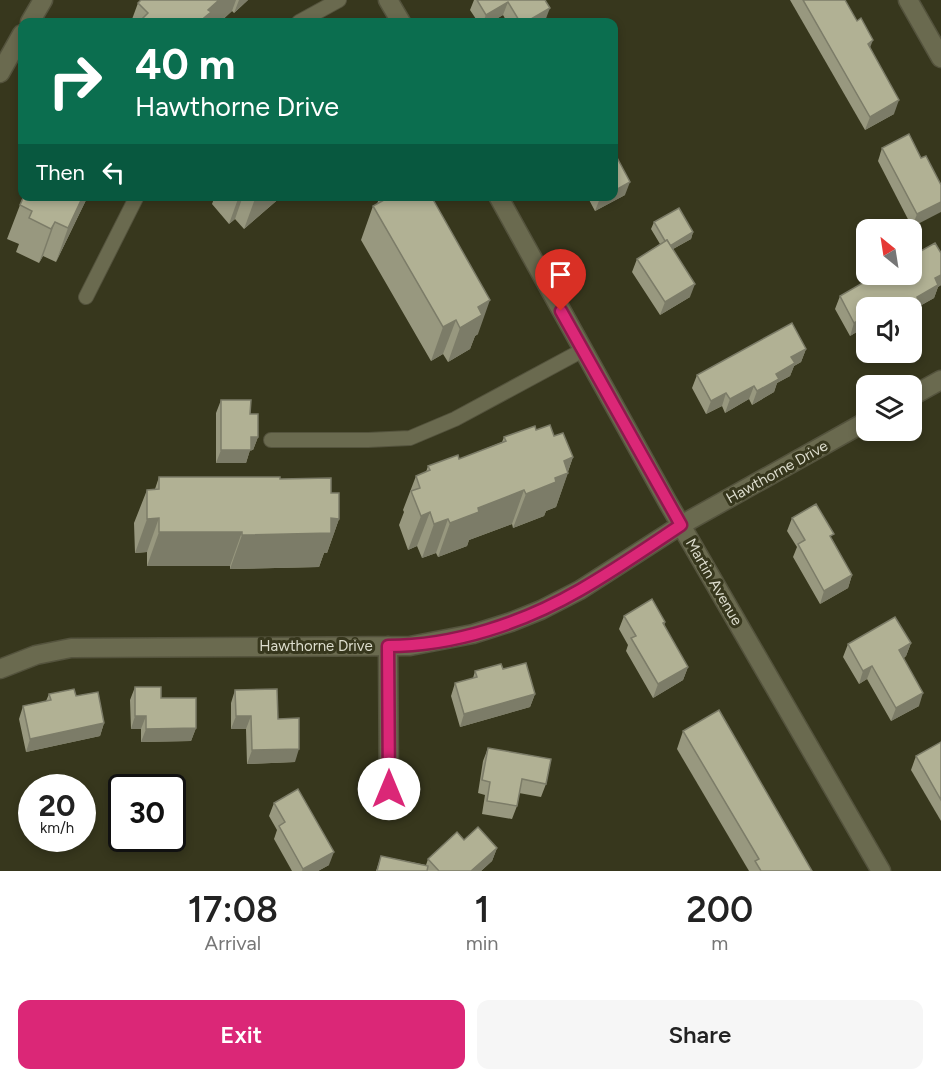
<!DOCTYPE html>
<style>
body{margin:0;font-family:Figtree,sans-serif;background:#f6f6f6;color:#222;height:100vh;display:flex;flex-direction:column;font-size:22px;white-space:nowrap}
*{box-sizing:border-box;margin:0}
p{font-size:20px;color:#767676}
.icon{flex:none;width:33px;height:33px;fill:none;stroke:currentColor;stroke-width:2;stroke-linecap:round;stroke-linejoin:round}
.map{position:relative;height:871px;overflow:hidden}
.details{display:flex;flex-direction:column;background:#fff;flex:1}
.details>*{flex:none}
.banner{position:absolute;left:18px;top:18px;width:600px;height:183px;border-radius:12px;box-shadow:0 3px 9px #0003;background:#0b6e4f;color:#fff;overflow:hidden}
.needle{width:39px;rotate:330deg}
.controls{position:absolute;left:856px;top:219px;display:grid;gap:12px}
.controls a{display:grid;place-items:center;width:66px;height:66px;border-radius:12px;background:#fff;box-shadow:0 3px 9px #0003;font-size:30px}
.speed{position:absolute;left:18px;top:774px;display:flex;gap:12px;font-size:30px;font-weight:700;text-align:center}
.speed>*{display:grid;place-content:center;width:78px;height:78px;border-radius:50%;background:#fff;box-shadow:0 3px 9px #0003;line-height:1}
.speed small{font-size:15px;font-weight:400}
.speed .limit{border:3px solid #111;border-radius:9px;background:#fff;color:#111}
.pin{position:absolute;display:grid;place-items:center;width:51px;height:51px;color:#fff;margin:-62px -26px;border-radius:50% 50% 50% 0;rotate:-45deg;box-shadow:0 0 6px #0007}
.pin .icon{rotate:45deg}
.me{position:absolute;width:66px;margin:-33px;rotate:0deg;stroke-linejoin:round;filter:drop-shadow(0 0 4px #0008)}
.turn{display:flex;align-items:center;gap:21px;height:126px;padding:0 18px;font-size:27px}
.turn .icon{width:78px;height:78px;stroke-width:2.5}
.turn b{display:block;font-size:42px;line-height:51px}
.then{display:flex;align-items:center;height:57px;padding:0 18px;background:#0003;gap:12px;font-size:22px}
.eta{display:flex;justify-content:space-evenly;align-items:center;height:102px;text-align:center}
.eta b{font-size:36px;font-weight:600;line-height:42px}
.action{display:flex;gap:12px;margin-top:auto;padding:12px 18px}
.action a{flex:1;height:69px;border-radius:12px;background:#db2777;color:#fff;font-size:24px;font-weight:600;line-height:69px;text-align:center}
.action a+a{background:#f6f6f6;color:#222}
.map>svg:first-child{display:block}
</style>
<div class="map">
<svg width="941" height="871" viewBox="0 0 941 871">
<rect width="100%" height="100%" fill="#37371d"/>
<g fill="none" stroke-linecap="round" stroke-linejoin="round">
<defs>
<g id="service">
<polyline points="299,22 339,0"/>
<polyline points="86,297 137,196"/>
<polyline points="271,440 368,440 410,438 455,419 583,350"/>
</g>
<g id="minor">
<polyline points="388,0 401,22"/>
<polyline points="908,0 941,58"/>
<polyline points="498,196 667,501 881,871"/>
<polyline points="912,396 941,380"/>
<polyline points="388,646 389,789"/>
<polyline points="0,669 36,655 71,648 410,646 473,634 511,622 541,610 580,590 681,525 867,421"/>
</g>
<g id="secondary">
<polyline points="30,22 43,0"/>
<polyline points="0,73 22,34"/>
</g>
</defs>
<!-- service casing -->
<use href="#service" stroke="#54533d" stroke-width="16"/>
<!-- minor casing -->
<use href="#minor" stroke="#54533d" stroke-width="21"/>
<!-- secondary casing -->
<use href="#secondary" stroke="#54533d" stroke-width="21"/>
<!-- service -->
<use href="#service" stroke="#6a6a4f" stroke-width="14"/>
<!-- minor -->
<use href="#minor" stroke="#6a6a4f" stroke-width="18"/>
<!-- secondary -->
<use href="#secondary" stroke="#6a6a4f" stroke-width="18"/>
</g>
<!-- wall -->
<g fill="#98987f">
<polygon points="141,0 248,0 234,13 232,11 220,22 131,22 138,3"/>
<polygon points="474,0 545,0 545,21 544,22 507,22 503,15 491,22 478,22 470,10"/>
<polygon points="790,0 845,0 870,48 894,114 865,130"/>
<polygon points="882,148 921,158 941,185 912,227 878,161"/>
<polygon points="625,195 595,211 587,196 614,196"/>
<polygon points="24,196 88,196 56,262 43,256 39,263 16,252 19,244 7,239 20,205"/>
<polygon points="215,196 282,196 244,229 235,219 229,224 212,204"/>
<polygon points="380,196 431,196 478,334 475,336 470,349 448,362 443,354 431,361 361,240 373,206 377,204"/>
<polygon points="654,222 693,232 691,239 673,249 690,297 660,315 632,272 637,259 660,244 651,229"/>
<polygon points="941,253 941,285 938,287 934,298 918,307 915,315 912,317 912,308 867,308 867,331 865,327 850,336 835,309 840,296"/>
<polygon points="806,349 801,362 794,366 790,376 777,383 774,392 752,405 749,399 725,413 722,406 706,414 692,388 697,375"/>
<polygon points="221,400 250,414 258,437 253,450 250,450 246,463 216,463 216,413"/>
<polygon points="554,436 573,457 556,507 546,511 544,516 513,528 512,524 469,540 467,546 438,557 436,553 422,558 417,546 408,550 399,525 404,512 403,510 416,476 426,472 428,466 459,459 502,442 504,437"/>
<polygon points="159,477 280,479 331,493 339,519 327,553 324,553 319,567 230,569 230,566 147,566 147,552 135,553 134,523 147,490 155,489"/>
<polygon points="792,518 832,539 852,575 848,588 820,604 793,557 797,547 787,531"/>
<polygon points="624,616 665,622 664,626 688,667 683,680 653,698 626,651 628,645 619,629"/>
<polygon points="911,643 906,656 904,658 919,706 891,721 867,679 859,684 843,657 848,644"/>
<polygon points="503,669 535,694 530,707 460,727 451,696 455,683 473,678 475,671"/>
<polygon points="135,687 161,698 196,728 191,741 141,742 141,729 131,729 130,700"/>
<polygon points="235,690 278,719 295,762 247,764 246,729 231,729 231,703"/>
<polygon points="49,694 76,696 104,723 100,736 26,752 19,719 23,706 46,701"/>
<polygon points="683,731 812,871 749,871 677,749"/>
<polygon points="941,742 941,821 911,770 916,756"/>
<polygon points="488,748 546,784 541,797 519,793 517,806 512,819 482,814 485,795 478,793 483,761"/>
<polygon points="274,803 329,865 318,871 292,871 274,839 277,830 269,816"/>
<polygon points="464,840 497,848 492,861 481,871 376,871 381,856 426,865 428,859"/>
</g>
<!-- shaded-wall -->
<g fill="#7c7c68">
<polygon points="219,0 236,0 232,11 220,22 199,22 208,10"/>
<polygon points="239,0 248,0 234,13"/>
<polygon points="508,2 503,15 491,22 483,22 486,15"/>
<polygon points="550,8 545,21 544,22 526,22"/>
<polygon points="873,40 868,53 868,44"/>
<polygon points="899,100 894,114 865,130 870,117"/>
<polygon points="630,182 625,195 595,211 600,198 603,196 614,196 614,191"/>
<polygon points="83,196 88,196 56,262 68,228"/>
<polygon points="239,196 243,196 235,219 229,224"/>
<polygon points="256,196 282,196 244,229"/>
<polygon points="941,202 941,212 912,227 917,214"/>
<polygon points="55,222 43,256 39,263 51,229"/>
<polygon points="693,232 691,239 666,253 668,247"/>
<polygon points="941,275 941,285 938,287 934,298 918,307 915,315 912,317 912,308 909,308 917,297 935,278"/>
<polygon points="695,284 690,297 660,315 665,302"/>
<polygon points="490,300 478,334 475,336 470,349 448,362 460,328 478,307"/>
<polygon points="867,316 867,322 865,327 850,336 854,323"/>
<polygon points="456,320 443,354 431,361 443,327"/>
<polygon points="806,349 801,362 794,366 790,376 777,383 774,392 752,405 757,391 776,374 791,357"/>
<polygon points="754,386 749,399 725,413 730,399"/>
<polygon points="726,393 722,406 706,414 711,401"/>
<polygon points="251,437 258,437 253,450 250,450 246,463 216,463 221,450"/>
<polygon points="573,457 567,474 568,473 556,507 546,511 544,516 513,528 526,494 564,461"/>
<polygon points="524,490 512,524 469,540 467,546 438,557 450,523 478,508"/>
<polygon points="430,512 417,546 408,550 421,516"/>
<polygon points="159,518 147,552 135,553 147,519"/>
<polygon points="331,518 339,519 327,553 324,553 319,567 230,569 242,535"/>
<polygon points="448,519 436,553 422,558 434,524"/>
<polygon points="159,532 242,532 230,566 147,566"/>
<polygon points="852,575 848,588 820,604 824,591"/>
<polygon points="911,643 906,656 894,663 899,650"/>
<polygon points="872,666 867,679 859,684 863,671"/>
<polygon points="688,667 683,680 653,698 658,684"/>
<polygon points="923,693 919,706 891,721 896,708"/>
<polygon points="535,694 530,707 460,727 464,714"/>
<polygon points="135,716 146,716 141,729 131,729"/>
<polygon points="236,716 251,716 246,729 231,729"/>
<polygon points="104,723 100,736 26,752 30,739"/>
<polygon points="196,728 191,741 141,742 146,729"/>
<polygon points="299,749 295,762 247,764 252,750"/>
<polygon points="497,848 492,861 481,871 471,871"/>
<polygon points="334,852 329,865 318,871 302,871 303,869"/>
</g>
<!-- building -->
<g fill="#b1b194" stroke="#7c7c68" stroke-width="1.5">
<polygon points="141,0 219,0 208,10 211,12 199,22 143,22 141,20 148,13 138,3"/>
<polygon points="477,0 545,0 550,8 526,22 520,22 508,2 486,15"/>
<polygon points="803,0 845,0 857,21 861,18 873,40 868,44 899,100 870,117"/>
<polygon points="909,134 921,158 926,156 941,185 941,202 917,214 882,148"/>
<polygon points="614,152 630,182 614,191"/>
<polygon points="24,196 83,196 68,228 55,222 51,229 29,218 32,211 20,205"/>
<polygon points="384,196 431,196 490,300 478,307 482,315 460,328 456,320 443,327 373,206 386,199"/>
<polygon points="679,208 693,232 670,246 667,240 665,241 654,222"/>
<polygon points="667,240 695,284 665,302 637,259"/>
<polygon points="935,243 941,253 941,275 935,278 938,285 917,297 919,302 909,308 867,308 867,316 854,323 840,296 878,274 912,274 912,256"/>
<polygon points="792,323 806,349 791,357 795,363 776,374 779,379 757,391 754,386 730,399 726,393 711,401 697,375"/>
<polygon points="221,400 251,400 250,414 258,414 258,437 251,437 251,450 221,450"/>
<polygon points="550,425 554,436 563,433 573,457 564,461 568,473 555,478 556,482 526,494 524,490 478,508 479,512 450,523 448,519 434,524 430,512 421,516 411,491 420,488 416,476 430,470 428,466 458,455 459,459 506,441 504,437 535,426 536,430"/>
<polygon points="159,477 280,477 280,479 331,478 331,493 339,493 339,519 331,518 331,533 242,535 242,532 159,532 159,518 147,519 147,490 159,489"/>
<polygon points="816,504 834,534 830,536 852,575 824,591 798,544 805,540 792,518"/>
<polygon points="652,599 665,622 663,623 688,667 658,684 631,638 636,636 624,616"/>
<polygon points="895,617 911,643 899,650 923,693 896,708 872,666 863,671 848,644"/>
<polygon points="526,663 535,694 464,714 455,683 477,677 475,671 501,664 503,669"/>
<polygon points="135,687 161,687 161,698 196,698 196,728 146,729 146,716 135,716"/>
<polygon points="74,689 76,696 98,692 104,723 30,739 23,706 51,700 49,694"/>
<polygon points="277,689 278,719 299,718 299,749 252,750 251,716 236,716 235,690"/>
<polygon points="719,710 812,871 761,871 755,861 759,859 683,731"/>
<polygon points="941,742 941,800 916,756"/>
<polygon points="488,748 551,759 546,784 522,779 517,806 487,801 490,782 482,780"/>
<polygon points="298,789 334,852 303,869 279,826 285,822 274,803"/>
<polygon points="478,827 497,848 471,871 439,871 428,859 457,832 464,840"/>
<polygon points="381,856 428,866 427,871 377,871"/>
</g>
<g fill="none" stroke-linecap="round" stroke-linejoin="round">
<defs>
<path id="route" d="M389,789L388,646C454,646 523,623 580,590C615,570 648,547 681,525L561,311"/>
</defs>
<!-- route casing -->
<use href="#route" stroke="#8e194d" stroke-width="15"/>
<!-- route -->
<use href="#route" stroke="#db2777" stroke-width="10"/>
</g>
<g text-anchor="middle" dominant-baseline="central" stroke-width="6" stroke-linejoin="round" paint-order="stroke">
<!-- street labels -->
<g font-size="15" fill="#ddddce" stroke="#37371d">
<text transform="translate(777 472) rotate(-29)">Hawthorne Drive</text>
<text transform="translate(714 582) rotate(60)">Martin Avenue</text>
<text x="316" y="646">Hawthorne Drive</text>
</g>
</g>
</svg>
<div class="controls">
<a><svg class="needle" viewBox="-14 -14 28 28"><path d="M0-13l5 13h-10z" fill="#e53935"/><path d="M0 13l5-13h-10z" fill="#767676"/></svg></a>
<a><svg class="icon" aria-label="sound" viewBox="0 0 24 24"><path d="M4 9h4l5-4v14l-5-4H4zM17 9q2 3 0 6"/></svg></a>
<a><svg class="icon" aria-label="layers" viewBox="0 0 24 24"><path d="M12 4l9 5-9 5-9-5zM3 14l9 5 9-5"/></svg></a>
</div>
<div class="speed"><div>20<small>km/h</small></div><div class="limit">30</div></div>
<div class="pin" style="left:561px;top:311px;background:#d93025"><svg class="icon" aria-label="arrive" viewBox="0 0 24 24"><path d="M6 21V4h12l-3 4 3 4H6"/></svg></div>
<svg class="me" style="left:389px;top:789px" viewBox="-20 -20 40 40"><circle r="19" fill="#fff"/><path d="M0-13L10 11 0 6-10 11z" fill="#db2777"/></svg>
<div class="banner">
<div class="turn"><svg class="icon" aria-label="right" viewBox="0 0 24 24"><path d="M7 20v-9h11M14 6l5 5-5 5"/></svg><div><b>40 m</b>Hawthorne Drive</div></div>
<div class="then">Then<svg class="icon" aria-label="left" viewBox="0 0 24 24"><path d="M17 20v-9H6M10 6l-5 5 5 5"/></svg></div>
</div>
</div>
<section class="details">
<div class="eta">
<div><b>17:08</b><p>Arrival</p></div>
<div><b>1</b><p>min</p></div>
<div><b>200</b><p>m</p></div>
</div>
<div class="action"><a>Exit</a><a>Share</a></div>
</section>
